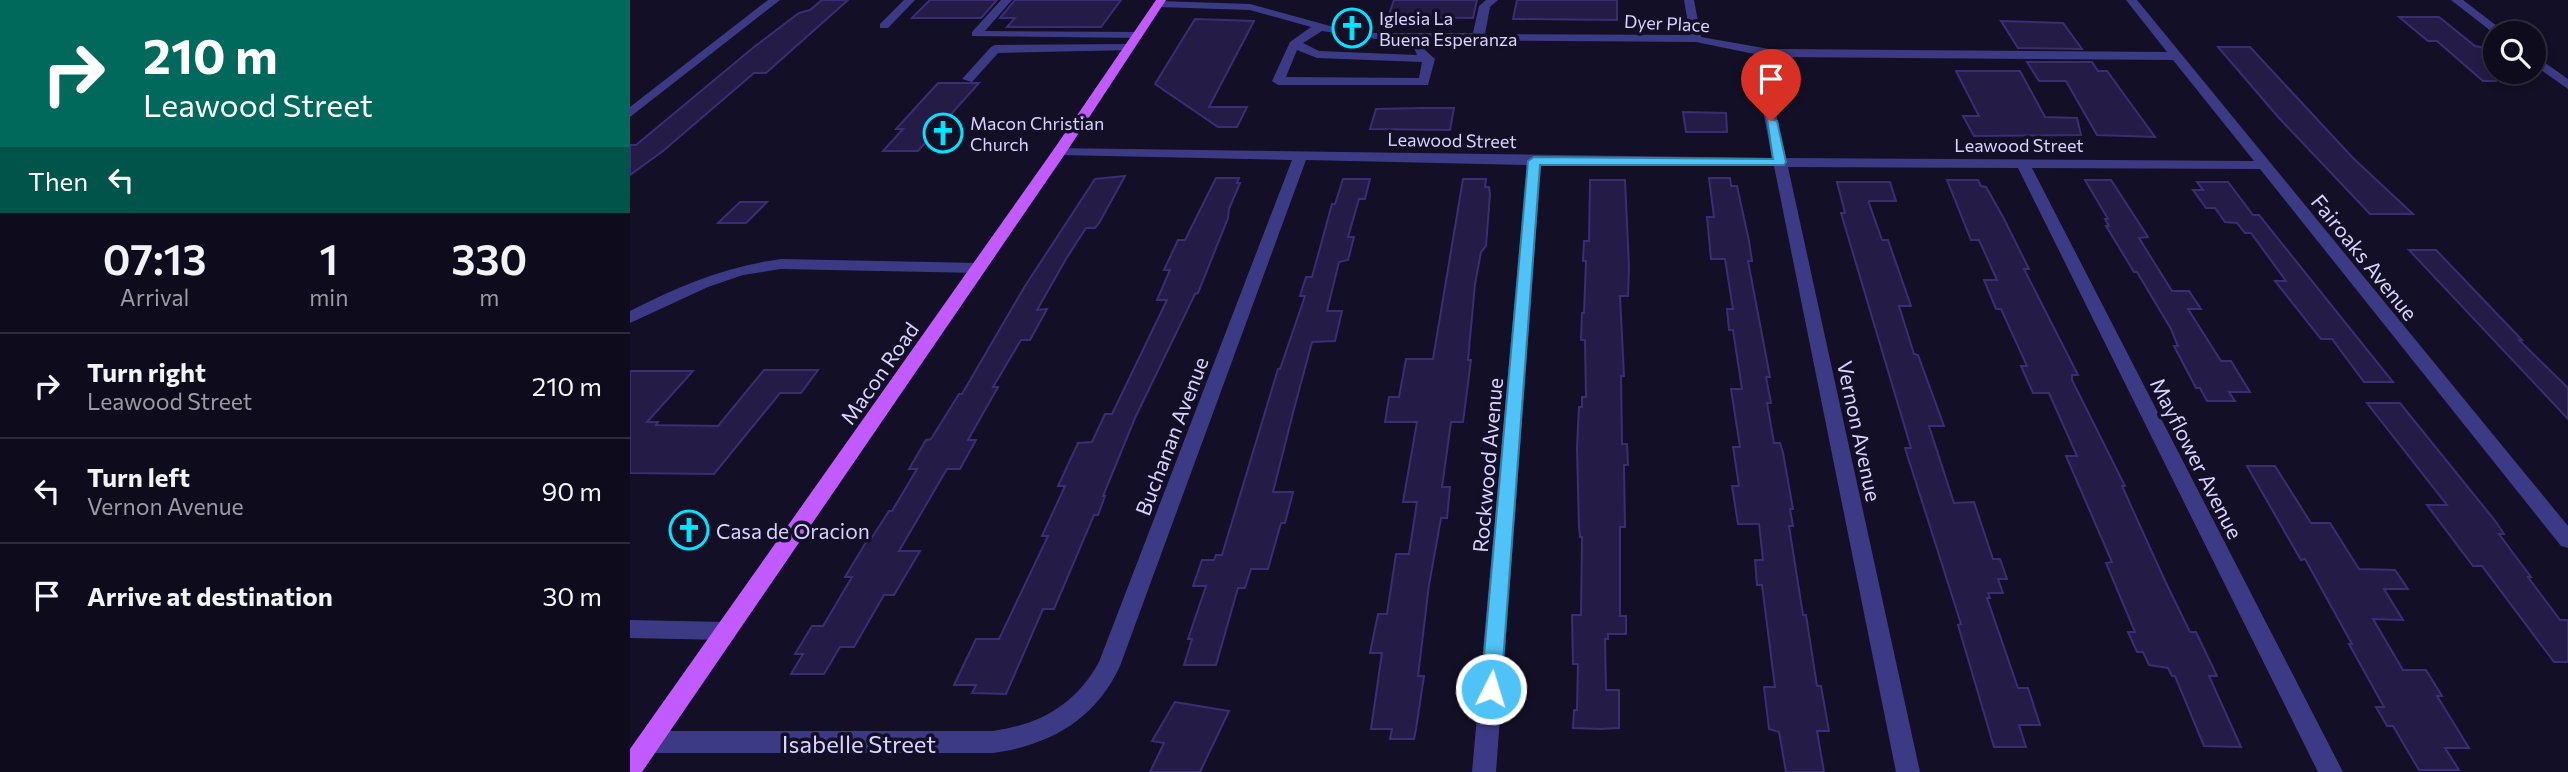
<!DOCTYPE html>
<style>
body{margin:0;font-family:Commissioner,sans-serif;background:#171425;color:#f1f3f6;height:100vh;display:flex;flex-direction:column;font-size:26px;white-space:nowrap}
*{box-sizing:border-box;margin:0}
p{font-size:23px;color:#9b9ba3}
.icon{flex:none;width:38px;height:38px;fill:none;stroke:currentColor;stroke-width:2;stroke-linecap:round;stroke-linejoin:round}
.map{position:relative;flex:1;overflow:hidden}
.panel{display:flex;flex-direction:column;background:#0e0b1c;width:630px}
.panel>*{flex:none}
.hud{background:#00695c;color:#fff;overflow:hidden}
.buttons{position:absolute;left:1853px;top:21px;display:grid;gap:14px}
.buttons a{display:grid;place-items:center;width:63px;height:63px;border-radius:50%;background:#0e0b1c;box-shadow:0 4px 10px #0003,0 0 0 2px #2e2b3b;font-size:35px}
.pin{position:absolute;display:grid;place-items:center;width:60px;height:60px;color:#fff;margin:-72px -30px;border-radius:50% 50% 50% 0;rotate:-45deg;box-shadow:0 0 7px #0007}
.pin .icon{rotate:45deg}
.me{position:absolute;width:77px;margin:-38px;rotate:5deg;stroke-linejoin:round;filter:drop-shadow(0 0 5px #0008)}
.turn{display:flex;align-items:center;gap:24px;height:147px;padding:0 28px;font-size:32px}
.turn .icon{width:91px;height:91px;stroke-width:2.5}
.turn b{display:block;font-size:49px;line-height:60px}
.then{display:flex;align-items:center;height:66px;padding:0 28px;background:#0003;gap:14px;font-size:26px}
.eta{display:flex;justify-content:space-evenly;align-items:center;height:119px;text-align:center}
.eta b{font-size:42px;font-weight:600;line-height:49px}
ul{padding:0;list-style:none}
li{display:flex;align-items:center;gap:21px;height:105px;padding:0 28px;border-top:2px solid #2e2b3b}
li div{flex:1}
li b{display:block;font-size:26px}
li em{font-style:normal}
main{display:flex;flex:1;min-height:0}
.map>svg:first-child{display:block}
</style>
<main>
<section class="panel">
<div class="hud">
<div class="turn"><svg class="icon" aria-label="right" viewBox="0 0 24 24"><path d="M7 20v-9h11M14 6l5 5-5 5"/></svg><div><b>210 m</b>Leawood Street</div></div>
<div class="then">Then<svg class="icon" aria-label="left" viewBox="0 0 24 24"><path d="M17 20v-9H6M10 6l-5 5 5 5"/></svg></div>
</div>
<div class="eta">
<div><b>07:13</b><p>Arrival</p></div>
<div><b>1</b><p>min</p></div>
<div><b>330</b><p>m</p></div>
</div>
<ul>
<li><svg class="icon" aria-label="right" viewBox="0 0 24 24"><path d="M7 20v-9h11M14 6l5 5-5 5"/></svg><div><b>Turn right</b><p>Leawood Street</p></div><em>210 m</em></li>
<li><svg class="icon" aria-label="left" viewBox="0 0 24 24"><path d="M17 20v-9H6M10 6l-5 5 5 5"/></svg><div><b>Turn left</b><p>Vernon Avenue</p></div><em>90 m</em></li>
<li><svg class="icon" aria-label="arrive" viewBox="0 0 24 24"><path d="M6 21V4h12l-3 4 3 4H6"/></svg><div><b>Arrive at destination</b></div><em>30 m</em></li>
</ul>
</section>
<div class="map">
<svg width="1938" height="772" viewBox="0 0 1938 772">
<rect width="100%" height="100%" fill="#130f26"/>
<!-- building -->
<g fill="#241b47" stroke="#3b2d73" stroke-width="2">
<polygon points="192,0 218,0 136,73 124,73 33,151 0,175 0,145 6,145 124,47 169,13 180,10"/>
<polygon points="300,0 367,0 351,18 282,18"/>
<polygon points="385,0 491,0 471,27 377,27 385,18 370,18"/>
<polygon points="764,0 847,0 843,18 758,17"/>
<polygon points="887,0 987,0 987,20 883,19"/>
<polygon points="1769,17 1809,17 1845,46 1866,50 1866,81 1853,81 1807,41 1798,41"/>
<polygon points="565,19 624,21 579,107 617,107 607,127 588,127 525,84"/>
<polygon points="1371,21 1433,23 1452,49 1388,48"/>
<polygon points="1588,47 1620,47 1723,158 1783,214 1740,214 1649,118"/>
<polygon points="1397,62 1462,62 1468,71 1477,71 1525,137 1467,135 1436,81 1409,81"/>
<polygon points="1326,71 1390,71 1415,117 1447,118 1451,135 1344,136 1333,116 1349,116"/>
<polygon points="308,83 349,83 288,151 253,151 273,129 266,129"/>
<polygon points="792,108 824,108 820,130 740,129 746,109"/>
<polygon points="1053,112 1096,113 1097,132 1056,132"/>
<polygon points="495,176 469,223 465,228 456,228 436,259 407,310 417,309 400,340 391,340 363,387 368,387 338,440 346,440 330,469 317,469 269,551 290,551 264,595 254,595 224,647 210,647 194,674 161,674 173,654 165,654 182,626 193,626 222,577 215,577 238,539 241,539 259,511 262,511 287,469 279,469 296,440 301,439 329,394 332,394 395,286 465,179"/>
<polygon points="586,178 609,178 607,183 610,183 599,209 598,218 568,293 565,294 505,418 473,496 475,496 468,515 464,515 424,609 413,609 376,694 342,693 346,685 324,685 346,639 369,639 418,536 412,536 435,486 428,486 448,443 462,442 475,414 482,414 537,300 527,300 540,270 534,270 548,240 555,240"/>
<polygon points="1079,178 1100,178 1101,186 1107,186 1119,241 1122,261 1118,261 1140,377 1136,377 1141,403 1137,403 1144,443 1150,443 1153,453 1163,509 1160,509 1163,526 1159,526 1173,615 1176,615 1187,686 1191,686 1199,731 1187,731 1194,772 1156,772 1149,732 1139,729 1134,687 1145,687 1132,585 1127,585 1125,560 1133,560 1129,524 1108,524 1102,486 1109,486 1103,447 1110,447 1101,389 1112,389 1103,330 1099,330 1097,309 1103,309 1095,259 1081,259 1077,217 1084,217"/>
<polygon points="713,179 740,179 735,199 729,199 718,237 724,237 718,260 709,262 697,311 712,311 705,341 682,342 664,409 643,492 663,492 655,523 651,523 638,569 621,569 615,588 608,588 586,665 554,665 562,639 558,639 576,586 563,586 572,560 584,560 586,555 592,555 648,369 650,369 675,296 670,296 676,277 682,277 702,204 705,204"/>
<polygon points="833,179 856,179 855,187 859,187 860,194 856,246 851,252 845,284 838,360 841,360 833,422 821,422 812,487 820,487 817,518 811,518 799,585 788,676 794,676 786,729 784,739 760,739 762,729 741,729 752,653 740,653 748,614 757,614 766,554 779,554 787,502 773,502 787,422 755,422 759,397 769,397 776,359 803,359"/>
<polygon points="960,180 995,180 999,267 998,296 990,296 994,376 991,376 992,444 997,444 998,465 994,465 995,527 990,527 990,616 996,616 996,634 978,634 978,639 975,639 976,690 989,690 989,728 971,729 943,728 944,710 947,710 948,664 943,664 942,615 951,615 952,537 950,537 949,528 947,448 949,407 952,407 952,397 956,397 955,340 951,340 952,313 954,313 956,261 953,261 954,241 959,241"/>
<polygon points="1317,180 1348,180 1351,186 1356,187 1373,217 1399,269 1394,269 1448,375 1442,375 1442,380 1495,486 1492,486 1536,583 1560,632 1566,632 1587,676 1579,676 1611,747 1574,746 1545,676 1542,676 1538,668 1519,665 1513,652 1507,652 1498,632 1505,632 1476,563 1482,562 1436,456 1447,456 1419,393 1403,393 1391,366 1397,366 1371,309 1366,309 1354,280 1367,280 1349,240 1341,240"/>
<polygon points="1455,180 1481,180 1518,237 1509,238 1542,291 1559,291 1571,309 1558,309 1591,361 1601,361 1620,392 1599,392 1605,401 1577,401 1570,388 1566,388 1544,346 1548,346 1541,329 1507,272 1504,272 1476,226 1479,226 1475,219 1478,219"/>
<polygon points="1207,182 1260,182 1266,201 1239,201 1239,203 1252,240 1258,240 1281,306 1269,306 1284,354 1288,355 1314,426 1299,426 1324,503 1344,502 1363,559 1370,559 1377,579 1368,579 1373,593 1358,593 1360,598 1357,598 1388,688 1398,688 1410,725 1389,725 1396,747 1364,747 1328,625 1331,624 1275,448 1281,448 1211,213 1215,213"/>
<polygon points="1567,182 1598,182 1623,215 1629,215 1763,382 1734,382 1702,339 1691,339 1645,281 1656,281 1621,233 1615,233 1607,223 1595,222 1585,208 1576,208 1563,190 1573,190"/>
<polygon points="110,202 137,202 116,223 88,223"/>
<polygon points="1779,250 1806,250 1892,340 1889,340 1938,388 1938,419"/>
<polygon points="134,370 188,370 171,393 150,393 84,474 0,473 0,371 63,371 17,422 28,422 26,425 88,426"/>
<polygon points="1737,403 1770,403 1866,522 1874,534 1869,534 1901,577 1898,577 1930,620 1938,620 1938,662 1924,662 1852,566 1843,566 1797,505 1817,505"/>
<polygon points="1617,466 1645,466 1681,523 1700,523 1729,569 1765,570 1778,589 1754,589 1773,620 1743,619 1773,670 1796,670 1812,696 1807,696 1839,748 1815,748 1829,770 1789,770 1763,726 1757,726 1746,707 1754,707 1719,644 1722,644 1675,559 1671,560"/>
<polygon points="545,702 599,711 570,772 520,772 534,743 522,741"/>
</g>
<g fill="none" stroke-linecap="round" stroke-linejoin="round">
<!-- minor -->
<g fill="#3d3a85" fill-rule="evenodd">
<polygon points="138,0 150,0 0,117 0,107"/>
<polygon points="274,0 285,0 258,28 250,28 250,24"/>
<polygon points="371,0 382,0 355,31 508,32 514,35 508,38 342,36 342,32"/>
<path d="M856,0H868L860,7L855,34L1060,35L1054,0H1064L1071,37L1139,49L1537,52L1496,0H1507L1938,526V548L1931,546L1630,169L1402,168L1713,772H1688L1388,168L1158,167L1290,772H1266L1144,166L911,165L866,772H842L897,165L676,160L490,666C465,720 420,745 363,753H19L11,750L7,742L11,734L19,731H363C411,724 445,705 469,662L662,160L430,155L423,151L425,148L1142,158L1131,100L1137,96L1143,100L1156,158L1624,161L1543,60L1139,57L1066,42L793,40L795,50L805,59L798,85H648L642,81L660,42L681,27L620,10L528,7L522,4L528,1L620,4L711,29L746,33H843L849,6ZM692,31L746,39L781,40L787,55L689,51L673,43ZM667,50L687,58L792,62L789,78L656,77Z"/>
<polygon points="1821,0 1833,0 1876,33 1866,35"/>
<polygon points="499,44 505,48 503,50 368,53 342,82 332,79 361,47 365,45"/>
<polygon points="1904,55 1938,79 1938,89 1904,65"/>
<path d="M151,259L349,263L357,268L349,273L151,269L113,275L78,287L0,323V311C48,286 97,266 151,259Z"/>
<polygon points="0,620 96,622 104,624 107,631 104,638 96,640 0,638"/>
</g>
<!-- major -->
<polygon fill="#c25bff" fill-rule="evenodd" points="526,0 536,0 437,151 12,772 0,772 0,749 424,149"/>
</g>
<!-- route -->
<polygon fill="#4fc3f7" stroke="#337fa1" stroke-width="2" points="1137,118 1147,121 1156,162 1154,165 910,165 871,689 868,695 861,698 854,695 851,689 898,161 904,157 1143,159"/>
<!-- icons -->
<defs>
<symbol id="church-ring" viewBox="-11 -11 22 22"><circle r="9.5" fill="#130f26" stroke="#00e5ff" stroke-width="1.5"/><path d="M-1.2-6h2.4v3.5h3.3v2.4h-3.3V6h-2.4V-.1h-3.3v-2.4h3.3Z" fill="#00e5ff"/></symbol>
</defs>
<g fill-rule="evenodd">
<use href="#church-ring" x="700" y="6" width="44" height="44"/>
<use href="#church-ring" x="291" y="111" width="44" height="44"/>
<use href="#church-ring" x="37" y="508" width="44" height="44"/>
</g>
<g text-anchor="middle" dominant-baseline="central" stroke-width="7" stroke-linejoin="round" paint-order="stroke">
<!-- far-poi labels -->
<g font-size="18" fill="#d9d4ff" stroke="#130f26" text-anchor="start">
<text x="749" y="18">Iglesia La<tspan x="749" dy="21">Buena Esperanza</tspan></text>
<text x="340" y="123">Macon Christian<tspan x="340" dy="21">Church</tspan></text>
</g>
<!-- far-street labels -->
<g font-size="18" fill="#d9d4ff" stroke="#130f26">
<text transform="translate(1037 23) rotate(3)">Dyer Place</text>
<text transform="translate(822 140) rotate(1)">Leawood Street</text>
<text x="1389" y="145">Leawood Street</text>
</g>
<!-- street labels -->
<g font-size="21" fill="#d9d4ff" stroke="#130f26">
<text transform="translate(1735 257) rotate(51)">Fairoaks Avenue</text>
<text transform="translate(249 373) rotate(-55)">Macon Road</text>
<text transform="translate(1230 431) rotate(78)">Vernon Avenue</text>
<text transform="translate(541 436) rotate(-69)">Buchanan Avenue</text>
<text transform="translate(1567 458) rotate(63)">Mayflower Avenue</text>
<text transform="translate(857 465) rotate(-85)">Rockwood Avenue</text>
</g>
<!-- poi labels -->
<g font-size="21" fill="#d9d4ff" stroke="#130f26" text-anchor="start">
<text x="86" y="530">Casa de Oracion</text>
</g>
<!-- near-street labels -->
<g font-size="24" fill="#d9d4ff" stroke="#130f26">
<text x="229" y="743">Isabelle Street</text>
</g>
</g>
</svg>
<div class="buttons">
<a><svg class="icon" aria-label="search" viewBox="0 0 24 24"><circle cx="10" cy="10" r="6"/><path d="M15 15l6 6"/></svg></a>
</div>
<div class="pin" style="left:1141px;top:121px;background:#d93025"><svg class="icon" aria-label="arrive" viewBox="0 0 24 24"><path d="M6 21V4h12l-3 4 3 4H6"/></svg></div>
<svg class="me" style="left:861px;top:689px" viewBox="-20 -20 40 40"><circle r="17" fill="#4fc3f7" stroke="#fff" stroke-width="3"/><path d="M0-11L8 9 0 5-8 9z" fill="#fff"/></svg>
</div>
</main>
